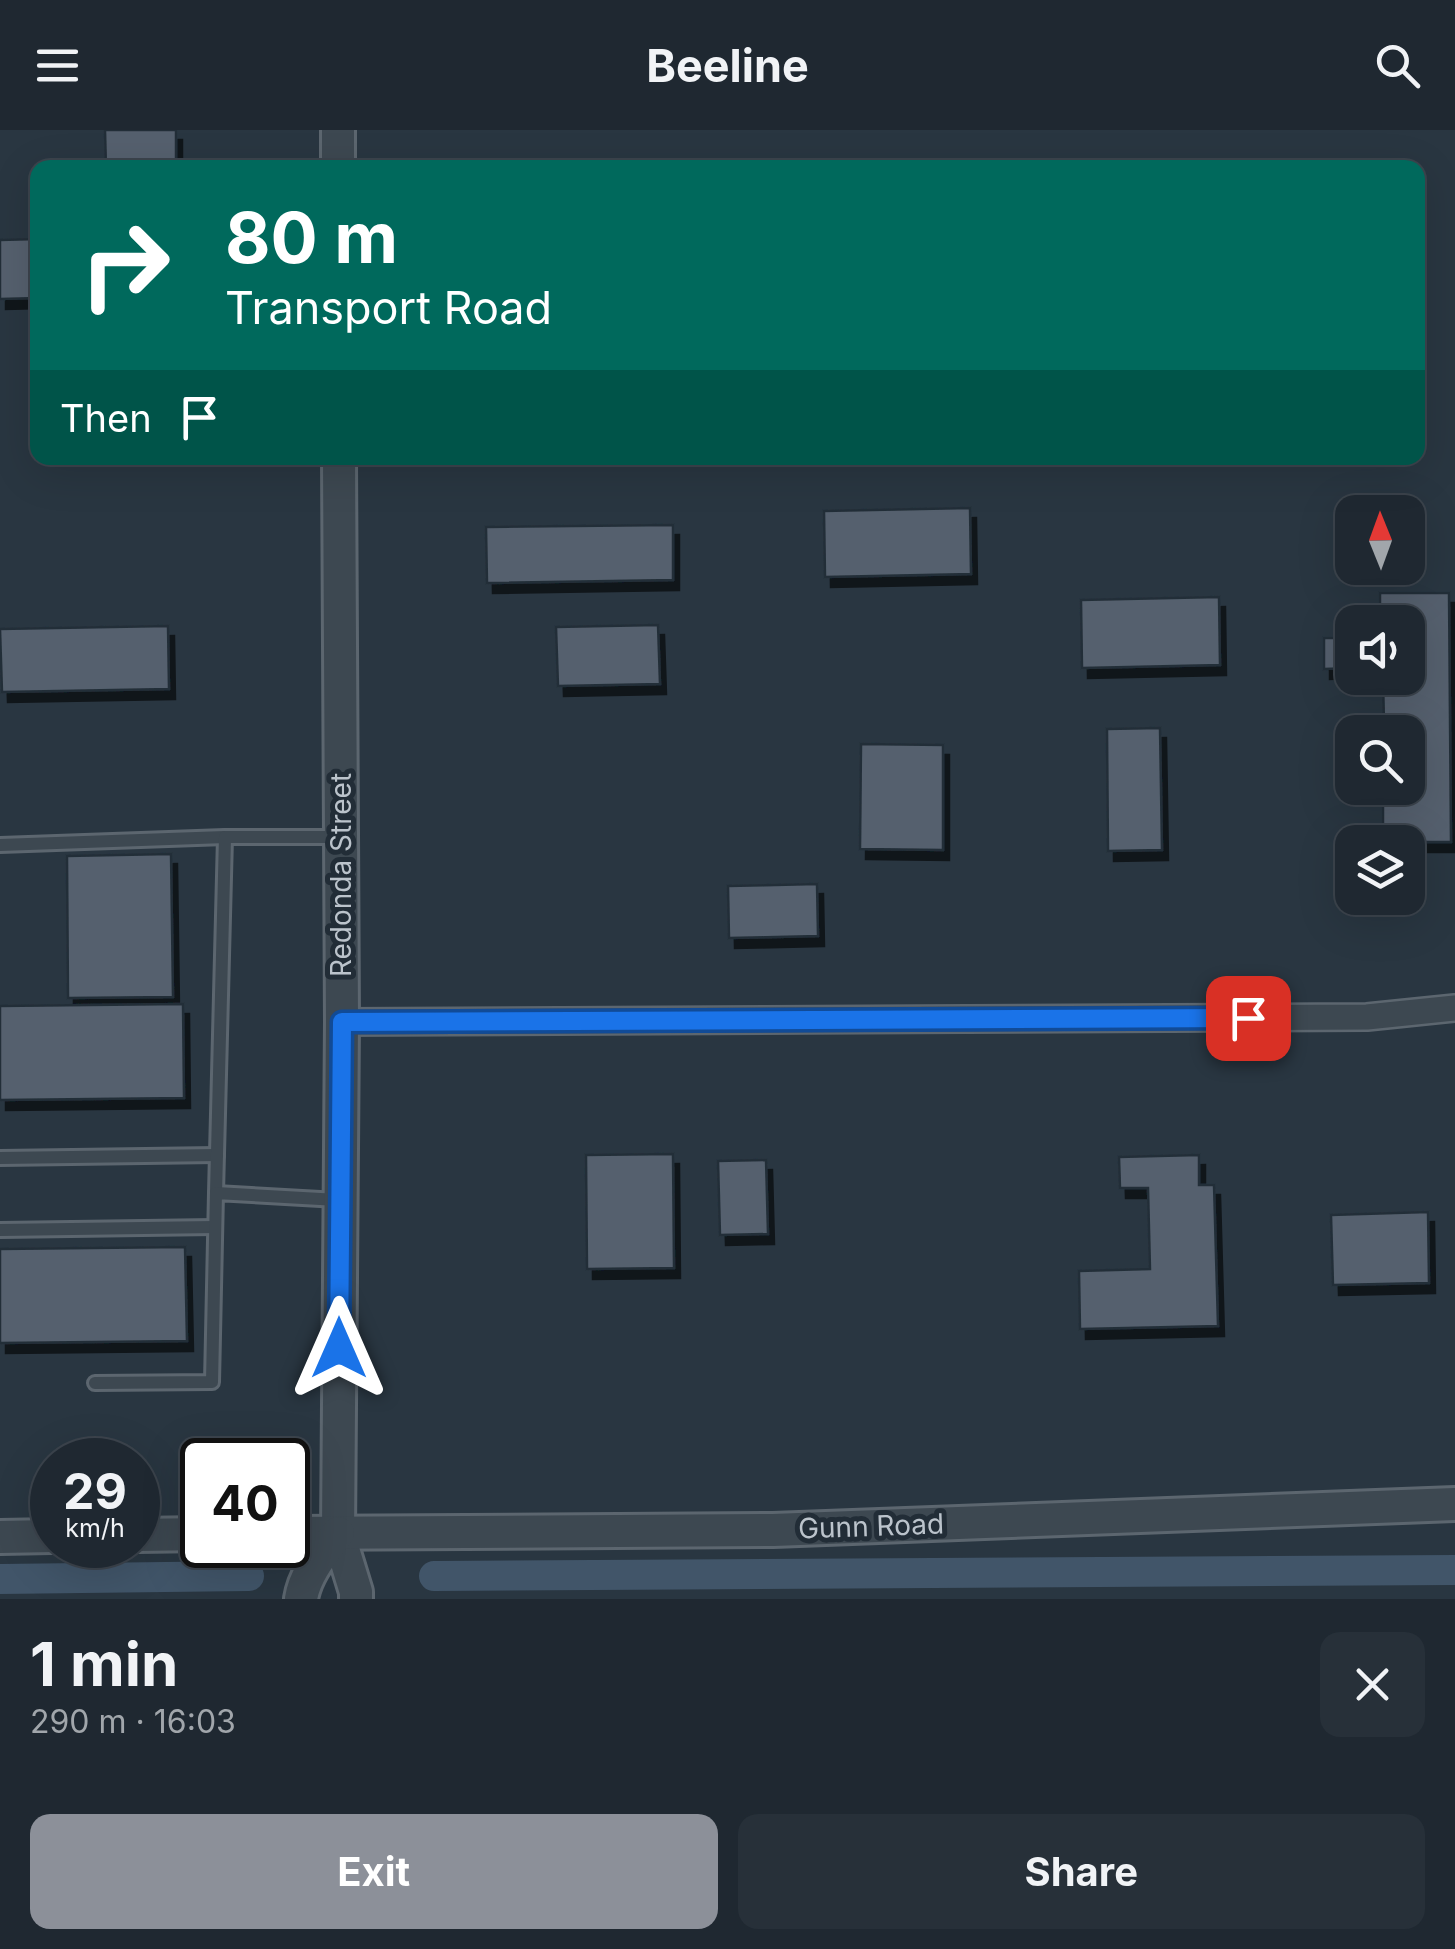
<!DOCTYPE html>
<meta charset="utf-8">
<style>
body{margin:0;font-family:Inter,sans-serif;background:#273039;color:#f1f3f6;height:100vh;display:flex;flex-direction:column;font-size:38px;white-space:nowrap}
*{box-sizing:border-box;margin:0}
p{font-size:32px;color:#a1a6ab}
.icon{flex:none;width:55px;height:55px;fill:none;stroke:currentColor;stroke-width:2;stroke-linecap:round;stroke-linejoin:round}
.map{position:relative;height:1469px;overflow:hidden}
.side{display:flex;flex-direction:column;background:#1f2831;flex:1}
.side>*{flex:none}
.guide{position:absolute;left:30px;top:30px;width:1395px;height:305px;border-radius:20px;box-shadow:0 10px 40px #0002,0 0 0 2px #3c444d;background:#00695c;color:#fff;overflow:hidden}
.needle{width:65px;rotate:359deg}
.tools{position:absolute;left:1335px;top:365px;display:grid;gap:20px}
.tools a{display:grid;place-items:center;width:90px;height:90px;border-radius:20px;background:#1f2831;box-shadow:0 10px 40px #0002,0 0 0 2px #3c444d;font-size:50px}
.speed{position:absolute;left:30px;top:1308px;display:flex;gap:20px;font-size:50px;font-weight:700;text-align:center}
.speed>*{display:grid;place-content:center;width:130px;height:130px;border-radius:50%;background:#1f2831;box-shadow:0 10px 40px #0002,0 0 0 2px #3c444d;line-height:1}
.speed small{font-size:25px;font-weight:400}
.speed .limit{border:5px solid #111;border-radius:15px;background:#fff;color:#111}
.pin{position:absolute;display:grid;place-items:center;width:85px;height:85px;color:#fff;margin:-42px;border-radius:20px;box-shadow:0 5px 15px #0006}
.me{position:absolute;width:110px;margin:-55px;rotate:0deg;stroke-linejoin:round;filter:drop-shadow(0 0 8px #0008)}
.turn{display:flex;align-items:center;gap:35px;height:210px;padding:0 30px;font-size:45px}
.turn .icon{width:130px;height:130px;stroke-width:2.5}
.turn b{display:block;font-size:70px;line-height:85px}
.then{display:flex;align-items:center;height:95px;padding:0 30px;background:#0003;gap:20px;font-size:38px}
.round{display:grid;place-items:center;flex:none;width:105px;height:105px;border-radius:20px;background:#273039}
.overview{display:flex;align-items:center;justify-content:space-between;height:170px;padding:0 30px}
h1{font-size:60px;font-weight:700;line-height:75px}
.action{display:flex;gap:20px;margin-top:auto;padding:20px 30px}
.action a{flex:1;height:115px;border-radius:20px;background:#8c9099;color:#fff;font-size:40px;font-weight:700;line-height:115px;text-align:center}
.action a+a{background:#273039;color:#f1f3f6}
header{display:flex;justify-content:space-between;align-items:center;height:130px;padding:0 30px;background:#1f2831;font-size:45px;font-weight:700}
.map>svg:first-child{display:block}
</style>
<header><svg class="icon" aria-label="menu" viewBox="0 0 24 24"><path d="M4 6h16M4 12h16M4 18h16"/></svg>Beeline<svg class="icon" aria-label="search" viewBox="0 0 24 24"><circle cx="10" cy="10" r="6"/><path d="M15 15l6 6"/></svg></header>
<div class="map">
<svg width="1455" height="1469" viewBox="0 0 1455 1469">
<defs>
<filter id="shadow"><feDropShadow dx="6" dy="10" stdDeviation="0" flood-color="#0009"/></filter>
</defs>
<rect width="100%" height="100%" fill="#293641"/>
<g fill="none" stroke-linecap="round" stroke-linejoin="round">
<!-- canal -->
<g stroke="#415569" stroke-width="30">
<polyline points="434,1446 1455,1440"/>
<polyline points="0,1449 249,1446"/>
</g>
</g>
<!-- building -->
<g fill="#55616e" stroke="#242f39" stroke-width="2.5" filter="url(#shadow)">
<polygon points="105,0 176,0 176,38 106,38"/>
<polygon points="38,109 38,168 0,169 0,110"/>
<polygon points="970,378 971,444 825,447 824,381"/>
<polygon points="673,395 673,450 487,453 486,397"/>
<polygon points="1380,463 1449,463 1451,712 1383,712 1383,658 1408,658 1408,602 1352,602 1352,647 1347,647 1346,594 1384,594 1383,548 1408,548 1408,492 1380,492"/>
<polygon points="1219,467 1220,535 1082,538 1081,470"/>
<polygon points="658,495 660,554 558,556 556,497"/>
<polygon points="168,496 169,559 2,562 0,499"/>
<polygon points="1324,508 1352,508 1352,538 1324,539"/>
<polygon points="1160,598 1162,720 1108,721 1107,599"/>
<polygon points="861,614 943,615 943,720 860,719"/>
<polygon points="171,724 173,867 68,868 67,726"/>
<polygon points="817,754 818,806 729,808 728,756"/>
<polygon points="183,874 184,968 0,970 0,876"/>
<polygon points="673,1024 674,1138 587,1139 586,1025"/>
<polygon points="1199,1025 1199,1055 1214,1055 1218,1196 1080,1199 1079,1141 1150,1139 1148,1058 1120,1058 1119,1027"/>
<polygon points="766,1030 768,1104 720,1105 718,1031"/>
<polygon points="1428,1082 1429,1153 1333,1155 1331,1085"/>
<polygon points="185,1117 187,1211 0,1213 0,1119"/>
</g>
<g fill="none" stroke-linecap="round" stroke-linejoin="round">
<defs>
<g id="service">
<polyline points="0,715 225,707"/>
<polyline points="0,1028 217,1025"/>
<polyline points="216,1063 225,707 341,707"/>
<polyline points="0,1100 215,1097"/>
<polyline points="95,1253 212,1252 216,1063 338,1070"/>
</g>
<polyline id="minor" points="342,892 1367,887 1455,878"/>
<g id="tertiary">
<polyline points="338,0 338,38"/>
<polyline points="339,328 342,892 338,1403 356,1462 356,1469"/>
<polyline points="288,1403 773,1400 1455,1374"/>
<polyline points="138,1405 202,1404"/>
<polyline points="0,1407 52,1406"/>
<path d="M301,1469C305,1443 323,1423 338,1403"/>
</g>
</defs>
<!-- service casing -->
<use href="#service" stroke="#5c666f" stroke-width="18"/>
<!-- minor casing -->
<use href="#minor" stroke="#5c666f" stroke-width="30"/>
<!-- tertiary casing -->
<use href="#tertiary" stroke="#5c666f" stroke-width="38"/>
<!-- service -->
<use href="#service" stroke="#3d4851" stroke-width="12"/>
<!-- minor -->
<use href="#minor" stroke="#3d4851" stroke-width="25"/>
<!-- tertiary -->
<use href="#tertiary" stroke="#3d4851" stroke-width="32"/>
</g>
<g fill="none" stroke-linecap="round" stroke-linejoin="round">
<defs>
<polyline id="route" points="339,1218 342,892 1248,888"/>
</defs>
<!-- route casing -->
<use href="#route" stroke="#114b97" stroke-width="25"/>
<!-- route -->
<use href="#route" stroke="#1a73e8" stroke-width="18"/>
</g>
<g text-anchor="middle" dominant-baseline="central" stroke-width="10" stroke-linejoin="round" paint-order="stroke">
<!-- street labels -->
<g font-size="28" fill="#bbc3cb" stroke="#222d37">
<text transform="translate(341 745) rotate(-90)">Redonda Street</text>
<text transform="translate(871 1396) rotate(-2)">Gunn Road</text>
</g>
</g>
</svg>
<div class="tools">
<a><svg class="needle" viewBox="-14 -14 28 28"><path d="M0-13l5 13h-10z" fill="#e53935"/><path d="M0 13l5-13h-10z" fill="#a1a6ab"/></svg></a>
<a><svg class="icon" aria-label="sound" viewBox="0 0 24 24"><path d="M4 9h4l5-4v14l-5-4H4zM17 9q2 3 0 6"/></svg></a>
<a><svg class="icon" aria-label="search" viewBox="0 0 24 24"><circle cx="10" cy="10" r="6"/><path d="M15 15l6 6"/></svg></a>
<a><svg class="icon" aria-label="layers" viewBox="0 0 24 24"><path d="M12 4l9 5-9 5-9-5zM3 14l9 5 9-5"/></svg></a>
</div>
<div class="speed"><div>29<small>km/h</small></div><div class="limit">40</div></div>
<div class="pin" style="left:1248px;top:888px;background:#d93025"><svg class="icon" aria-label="arrive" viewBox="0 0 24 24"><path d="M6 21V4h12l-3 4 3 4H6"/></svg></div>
<svg class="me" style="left:339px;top:1218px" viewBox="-20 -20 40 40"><path d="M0-17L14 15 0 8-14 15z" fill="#1a73e8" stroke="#fff" stroke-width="4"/></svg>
<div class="guide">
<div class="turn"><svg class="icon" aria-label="right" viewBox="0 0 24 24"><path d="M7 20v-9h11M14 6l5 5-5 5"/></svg><div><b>80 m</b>Transport Road</div></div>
<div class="then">Then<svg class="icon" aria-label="arrive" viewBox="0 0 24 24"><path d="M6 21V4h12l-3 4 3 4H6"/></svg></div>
</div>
</div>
<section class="side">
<div class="overview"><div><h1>1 min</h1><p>290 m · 16:03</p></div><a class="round"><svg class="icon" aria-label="close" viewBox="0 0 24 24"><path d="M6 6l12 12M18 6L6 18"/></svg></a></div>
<div class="action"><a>Exit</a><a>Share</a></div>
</section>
